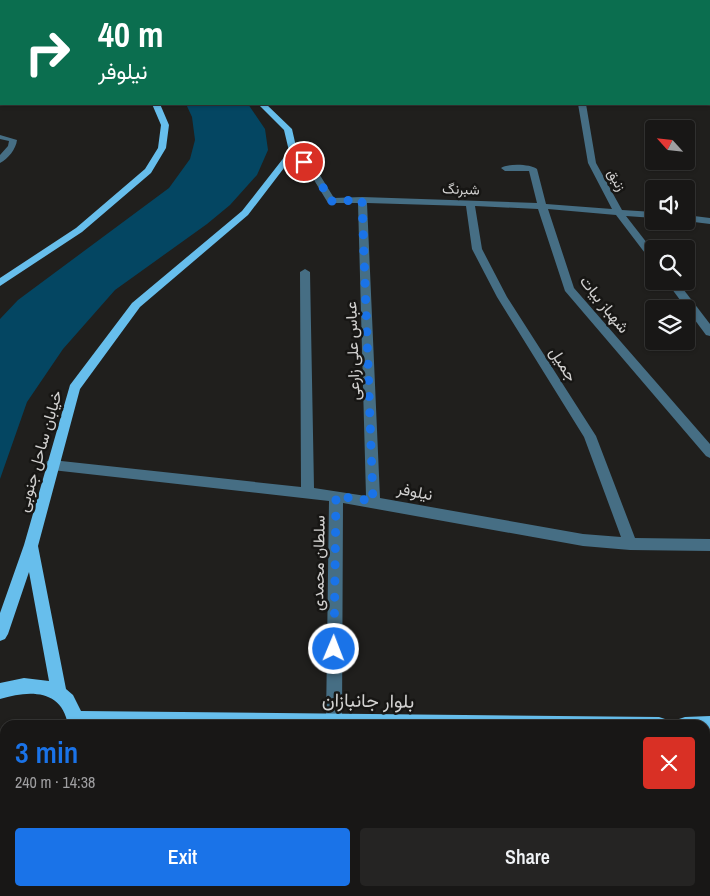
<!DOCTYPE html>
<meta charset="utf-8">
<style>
body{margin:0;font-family:"Archivo Narrow",Vazirmatn,sans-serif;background:#252423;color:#f1f3f6;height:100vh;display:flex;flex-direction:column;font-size:19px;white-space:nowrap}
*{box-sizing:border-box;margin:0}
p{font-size:16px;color:#9f9fa1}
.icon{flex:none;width:28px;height:28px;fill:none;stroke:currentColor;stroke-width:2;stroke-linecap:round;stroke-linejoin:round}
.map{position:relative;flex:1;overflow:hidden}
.sheet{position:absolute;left:0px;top:720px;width:710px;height:176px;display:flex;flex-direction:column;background:#181716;border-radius:15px 15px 0 0;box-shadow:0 1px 4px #0004,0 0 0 1px #363635}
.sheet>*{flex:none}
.top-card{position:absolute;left:0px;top:0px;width:710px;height:105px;box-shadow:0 1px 4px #0004,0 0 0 1px #363635;background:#0b6e4f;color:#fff;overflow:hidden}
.needle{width:32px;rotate:297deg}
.controls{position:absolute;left:645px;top:120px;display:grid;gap:10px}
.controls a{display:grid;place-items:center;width:50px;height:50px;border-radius:5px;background:#181716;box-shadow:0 1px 4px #0004,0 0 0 1px #363635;font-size:25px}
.pin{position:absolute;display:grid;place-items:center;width:42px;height:42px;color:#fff;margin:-21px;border:2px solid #fff;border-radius:50%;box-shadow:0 1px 5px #0007}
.me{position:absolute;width:55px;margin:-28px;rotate:1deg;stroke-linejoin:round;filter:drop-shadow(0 0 4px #0008)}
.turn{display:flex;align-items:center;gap:18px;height:105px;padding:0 15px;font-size:22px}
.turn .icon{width:65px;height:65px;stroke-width:2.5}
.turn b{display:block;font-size:35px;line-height:42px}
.round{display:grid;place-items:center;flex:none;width:52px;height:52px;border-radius:5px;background:#252423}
.headline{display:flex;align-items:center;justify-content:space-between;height:85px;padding:0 15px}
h1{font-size:30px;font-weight:600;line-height:38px;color:#1a73e8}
.action{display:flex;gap:10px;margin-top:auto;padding:10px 15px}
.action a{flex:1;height:58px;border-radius:5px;background:#1a73e8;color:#fff;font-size:20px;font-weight:600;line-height:58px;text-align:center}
.action a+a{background:#252423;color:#f1f3f6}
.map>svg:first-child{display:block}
</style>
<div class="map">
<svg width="710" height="896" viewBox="0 0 710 896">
<rect width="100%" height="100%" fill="#201f1d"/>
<!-- water -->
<polygon fill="#044662" points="186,104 248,104 265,129 268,150 257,175 230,205 207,224 115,290 63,349 27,402 0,479 0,319 18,300 169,188 190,159 195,140 192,117"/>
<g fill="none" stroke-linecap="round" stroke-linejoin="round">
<!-- minor -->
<g fill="#466e84" fill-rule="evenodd">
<rect x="446" y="0" width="6" height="1"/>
<rect x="644" y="0" width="6" height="1"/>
<rect x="709" y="11" width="1" height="4"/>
<rect x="709" y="73" width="1" height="4"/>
<rect x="709" y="94" width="1" height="6"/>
<path d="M578,104H586L596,163L622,210L654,212V218L626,216L654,252V262L651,261L616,215L548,209L574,288L710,444V458L706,456L565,291L538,209L475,206L482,249L507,297L596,436L635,538L710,539V551L630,550L583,546L343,503L342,721L340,725H328L326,721L329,501L52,470L47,469L46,465L47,461L52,460L301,487L300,272L305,269L310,272L314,488L366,496L358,203H328L311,175L289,151L296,149L318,172L334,198L362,197L537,203L529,171H505L501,168C508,163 531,164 537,169L546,204L612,209L588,163ZM367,203L466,206L472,249L497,297L584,437L621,537L583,534L380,498Z"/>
<path d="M0,135L17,140C16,149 8,159 0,163V155L8,146L9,141L0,139Z"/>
<polygon points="686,215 710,218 710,224 686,221"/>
<polygon points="666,281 677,281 710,324 710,336 706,335"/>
<polygon points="625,891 643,891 644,896 626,896"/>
</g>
<!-- major -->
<g fill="#67beec" fill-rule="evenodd">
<rect x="129" y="0" width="6" height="1"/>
<polygon points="152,104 160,104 169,125 166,148 151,173 82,232 0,286 0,278 76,228 145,169 158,148 161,125"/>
<path d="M258,104H266L292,129L297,151L248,215L140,307L80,389L38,546L66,689L73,695L81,711L659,717L665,719L667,725H68C62,689 29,690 0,699V683L24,678L49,681L29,572L8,634L5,639L0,641V613L24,545L70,385L132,303L242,211L289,151L284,130Z"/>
<polygon points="710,716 710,732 705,732 705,725 677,725 679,719 685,717"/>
<rect x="705" y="762" width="5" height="18"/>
<polygon points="5,807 5,825 0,826 0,808"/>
<polygon points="0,845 5,847 5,873 0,871"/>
<rect x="6" y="891" width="18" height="5"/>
<rect x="54" y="891" width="18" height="5"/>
</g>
</g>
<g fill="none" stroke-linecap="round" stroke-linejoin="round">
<!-- route -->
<polyline stroke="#1a73e8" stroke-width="9" stroke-dasharray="0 16.2" points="304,162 315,174 331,201 362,200 373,501 336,496 334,649"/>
</g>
<g text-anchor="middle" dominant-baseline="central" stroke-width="5" stroke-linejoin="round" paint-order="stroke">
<!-- far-street labels -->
<g font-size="14" fill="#d2d1d0" stroke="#171614">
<text transform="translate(617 180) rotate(62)">زنبق</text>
<text transform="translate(461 189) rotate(2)">شبرنگ</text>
</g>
<!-- street labels -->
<g font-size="16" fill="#d2d1d0" stroke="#171614">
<text transform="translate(605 304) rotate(51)">شهباز بیات</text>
<text transform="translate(352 351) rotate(-92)">عباس علی زارعی</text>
<text transform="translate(564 364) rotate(58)">جمیل</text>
<text transform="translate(39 451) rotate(-74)">خیابان ساحل جنوبی</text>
<text transform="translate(415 491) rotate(11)">نیلوفر</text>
<text transform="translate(318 563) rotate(-89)">سلطان محمدی</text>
</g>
<!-- near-street labels -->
<g font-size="19" fill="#d2d1d0" stroke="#171614">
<text transform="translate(368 700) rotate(1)">بلوار جانبازان</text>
</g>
</g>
</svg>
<div class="controls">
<a><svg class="needle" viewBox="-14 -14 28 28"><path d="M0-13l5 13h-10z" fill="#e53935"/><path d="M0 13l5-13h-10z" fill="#9f9fa1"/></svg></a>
<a><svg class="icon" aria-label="sound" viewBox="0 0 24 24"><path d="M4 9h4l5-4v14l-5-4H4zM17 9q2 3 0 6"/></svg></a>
<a><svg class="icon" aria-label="search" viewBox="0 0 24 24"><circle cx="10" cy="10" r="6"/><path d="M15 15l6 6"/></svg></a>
<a><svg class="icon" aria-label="layers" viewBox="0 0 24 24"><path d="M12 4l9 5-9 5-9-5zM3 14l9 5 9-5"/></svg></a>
</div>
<div class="pin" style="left:304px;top:162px;background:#d93025"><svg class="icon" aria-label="arrive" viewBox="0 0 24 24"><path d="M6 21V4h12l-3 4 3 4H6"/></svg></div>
<svg class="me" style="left:334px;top:649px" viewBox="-20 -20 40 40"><circle r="17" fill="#1a73e8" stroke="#fff" stroke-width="3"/><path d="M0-11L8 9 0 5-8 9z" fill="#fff"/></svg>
<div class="top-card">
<div class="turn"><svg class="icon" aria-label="right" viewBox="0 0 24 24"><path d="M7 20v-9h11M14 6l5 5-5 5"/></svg><div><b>40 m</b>نیلوفر</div></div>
</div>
<section class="sheet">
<div class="headline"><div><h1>3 min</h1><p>240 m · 14:38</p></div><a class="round" style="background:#d93025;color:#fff"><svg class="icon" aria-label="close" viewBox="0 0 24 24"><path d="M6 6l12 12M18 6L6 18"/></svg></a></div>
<div class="action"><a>Exit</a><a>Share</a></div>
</section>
</div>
